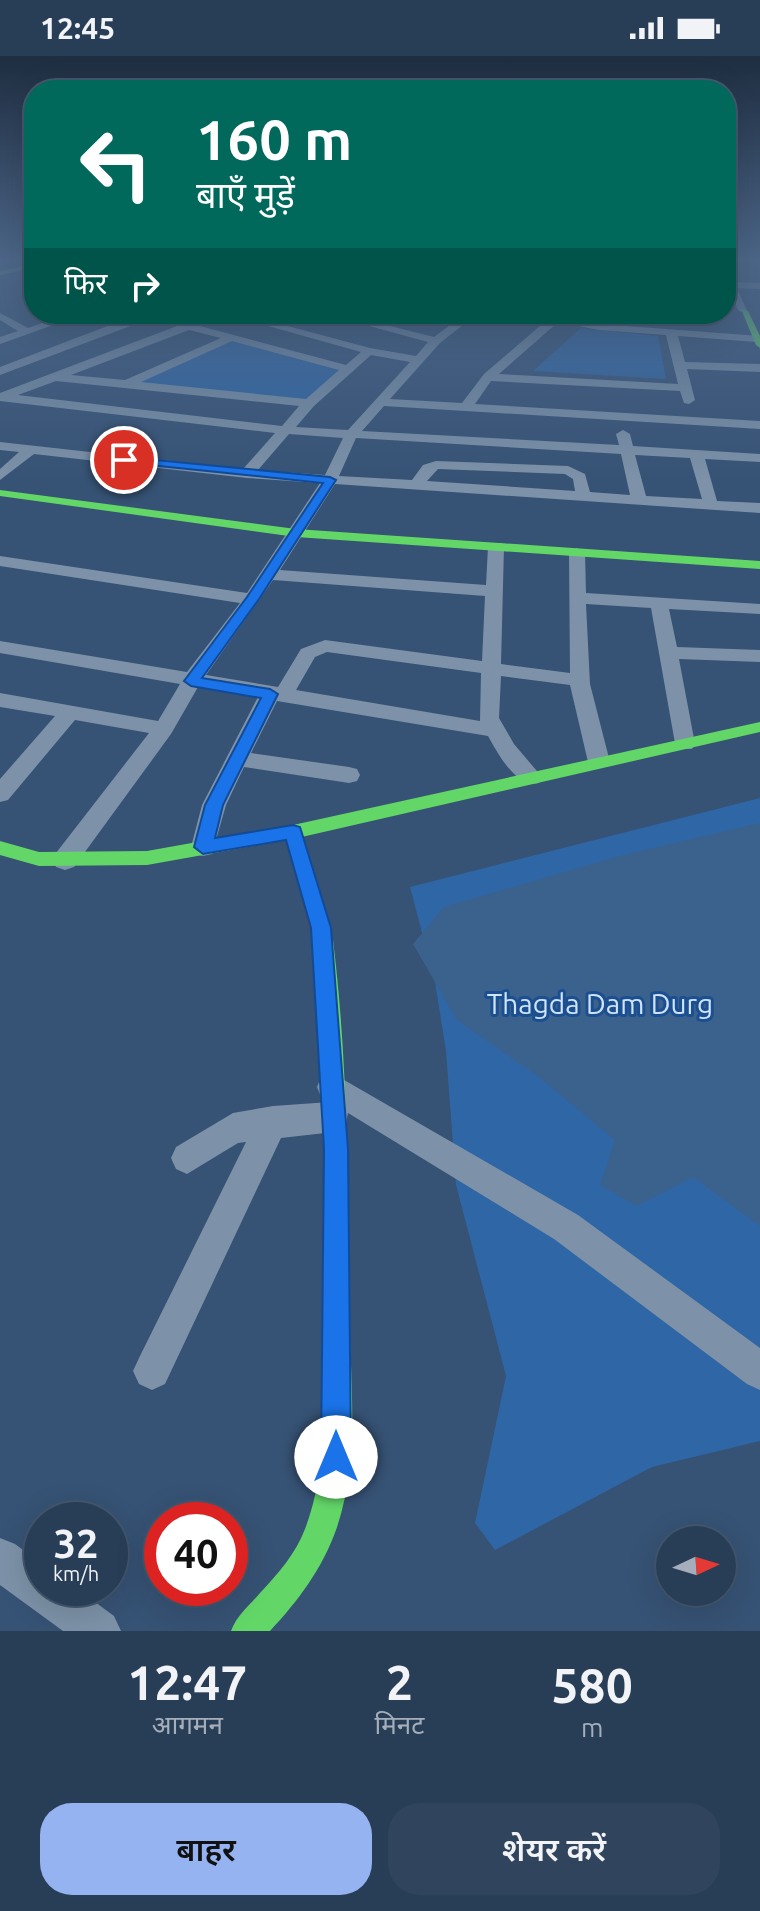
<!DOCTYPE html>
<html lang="hi">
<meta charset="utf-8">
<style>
body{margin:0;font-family:Ubuntu,"Noto Sans Devanagari",sans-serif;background:#30455d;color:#f1f3f6;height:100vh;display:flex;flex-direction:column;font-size:30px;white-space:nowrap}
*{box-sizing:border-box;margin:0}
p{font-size:26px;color:#a5aeba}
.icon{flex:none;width:44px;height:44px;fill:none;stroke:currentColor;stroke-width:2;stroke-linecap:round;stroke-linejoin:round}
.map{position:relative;height:1575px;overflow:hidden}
.side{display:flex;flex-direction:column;background:#283e57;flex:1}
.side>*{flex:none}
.top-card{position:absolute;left:24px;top:24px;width:712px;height:244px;border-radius:32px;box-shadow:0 8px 32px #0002,0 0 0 2px #44576d;background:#00695c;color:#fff;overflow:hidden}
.needle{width:52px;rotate:86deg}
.buttons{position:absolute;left:656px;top:1470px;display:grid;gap:16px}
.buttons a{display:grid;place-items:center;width:80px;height:80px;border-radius:50%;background:#283e57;box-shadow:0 8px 32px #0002,0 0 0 2px #44576d;font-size:40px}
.speed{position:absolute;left:24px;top:1446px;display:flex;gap:16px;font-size:40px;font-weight:700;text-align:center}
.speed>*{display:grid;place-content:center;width:104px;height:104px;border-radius:50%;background:#283e57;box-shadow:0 8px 32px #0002,0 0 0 2px #44576d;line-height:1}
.speed small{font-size:20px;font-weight:400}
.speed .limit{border:12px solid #d22;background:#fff;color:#111}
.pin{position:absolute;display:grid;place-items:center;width:68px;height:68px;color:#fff;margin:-34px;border:4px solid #fff;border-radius:50%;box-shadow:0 2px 8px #0007}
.me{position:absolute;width:88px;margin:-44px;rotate:0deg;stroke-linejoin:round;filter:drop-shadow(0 0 6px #0008)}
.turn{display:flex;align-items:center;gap:28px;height:168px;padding:0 40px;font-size:36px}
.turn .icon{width:104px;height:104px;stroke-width:2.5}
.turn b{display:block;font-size:56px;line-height:68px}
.then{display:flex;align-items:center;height:76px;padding:0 40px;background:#0003;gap:16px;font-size:30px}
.eta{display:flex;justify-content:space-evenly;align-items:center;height:136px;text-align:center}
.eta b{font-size:48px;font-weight:600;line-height:56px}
.button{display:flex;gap:16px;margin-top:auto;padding:16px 40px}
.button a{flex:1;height:92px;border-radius:32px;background:#95b2f1;color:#111;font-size:32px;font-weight:600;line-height:92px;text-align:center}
.button a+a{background:#30455d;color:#f1f3f6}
.status{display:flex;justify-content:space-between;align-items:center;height:56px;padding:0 40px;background:#283e57;direction:ltr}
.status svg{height:22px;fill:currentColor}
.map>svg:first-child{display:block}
</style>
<div class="status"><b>12:45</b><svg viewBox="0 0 49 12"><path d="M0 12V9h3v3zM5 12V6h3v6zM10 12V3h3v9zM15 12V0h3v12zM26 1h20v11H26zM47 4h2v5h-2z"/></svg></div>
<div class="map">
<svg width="760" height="1575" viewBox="0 0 760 1575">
<rect width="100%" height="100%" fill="#365274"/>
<!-- green -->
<g fill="#2f66a5">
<polygon points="581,272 658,280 666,323 533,315"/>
<polygon points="228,283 348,313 309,347 126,328"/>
<polygon points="760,742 760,1385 652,1411 495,1494 475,1467 506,1320 456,1129 446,995 435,926 410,831"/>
</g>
<!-- water -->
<polygon fill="#3b618d" points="760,767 760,1170 693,1121 637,1150 600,1129 615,1084 539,1021 457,964 413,888 444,851 620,800"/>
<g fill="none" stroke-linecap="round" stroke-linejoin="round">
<!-- street -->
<g fill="#7d92a8" fill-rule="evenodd">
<polygon points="15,205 26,205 34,211 34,218"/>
<polygon points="726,217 734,226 760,227 760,233 737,232 748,257 739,255 726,230"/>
<polygon points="0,257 28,272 69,258 84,258 0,288 0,281 18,275 0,264"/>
<path d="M139,258C155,258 170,265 186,266C198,267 212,258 225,258L200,270L346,309L361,296L226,258H243L370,292L416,300L428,286L325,258H343L434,281L465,258H477L440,287L390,343L462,347L484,318L548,263L532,258H558L599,268L760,280L757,286L678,280L685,306L760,308V316L687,313L695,344L689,348L684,347L680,335L491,325L475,348L760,365V373L384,350L362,375L619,389L616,378L623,374L630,378L633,390L760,398V406L705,403L717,445L760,447V457L335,428L280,514L486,529L488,491L490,487H502L504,491L501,608L570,617L569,497L577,492L585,497L586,537L760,548V558L669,553L677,591L760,594V606L679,603L695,688L692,693H676L651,552L586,548L590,628L610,706L607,711H591L588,706L570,629L501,620L499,662L514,688L542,721L539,727C517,733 498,698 488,680L277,645L251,697L349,711L357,713L360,719L357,725L349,727L244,711L226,749L212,798L203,800L194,798L191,791L202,749L258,641L198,631L171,678L74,811L65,814L56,811L53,804L56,797L149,677L75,664L8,744L0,746V723L55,660L0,651V637L158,665L180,628L0,597V585L187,616L240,547L0,510V500L247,537L320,427L247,422L34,398L0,424V413L19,396L0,394V386L243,413L275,377L0,345V337L177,270L149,263L0,319V311ZM558,266L599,274L666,279L678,328L499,318ZM189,274L221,282L125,324L71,319ZM232,285L339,314L306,343L141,326ZM371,299L410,306L348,374L296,371L314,350ZM56,325L299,350L282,370L18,339ZM289,378L343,382L325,419L258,414ZM356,382L621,398L630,439L590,436L585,418L568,410L436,405L423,409L412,424L339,420ZM635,399L690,402L702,443L646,440ZM438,413L565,418L573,423L575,435L427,425ZM273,524L485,540L482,605L325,584L301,593L278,631L206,619ZM327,596L481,617L480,665L296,634L315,601Z"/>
<polygon points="332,1017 578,1159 760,1292 760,1334 747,1328 554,1183 348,1057 345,1072 334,1076 281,1082 165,1328 152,1334 139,1328 133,1315 139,1302 246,1086 238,1087 187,1118 176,1113 171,1102 176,1091 233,1057 273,1050 330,1046 321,1041 317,1031 321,1021"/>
<polygon points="0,1482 15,1488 42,1508 42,1532 76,1532 114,1560 121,1575 63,1575 0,1529"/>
</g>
<!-- fast -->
<g fill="#63d668" fill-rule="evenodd">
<polygon points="34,208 34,212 0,219 0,215"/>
<polygon points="741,253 748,255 760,280 760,292 756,289"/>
<polygon points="0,434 296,473 760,505 760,513 296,481 0,440"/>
<polygon points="760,666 760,676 293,783 147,809 39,810 0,799 0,785 39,796 147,795 293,769"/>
<path d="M323,876L330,878L333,884C348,1006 348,1127 349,1249C350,1323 361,1403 336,1474C322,1513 298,1545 270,1575H231C237,1559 249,1550 260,1537C278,1518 296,1497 305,1473C332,1403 322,1322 323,1249C323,1127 326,1006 313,884L316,878Z"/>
</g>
<!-- jam -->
<polygon fill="#b3261e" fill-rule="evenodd" points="293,769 302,776 333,884 330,890 323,892 316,890 313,884 284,776"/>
</g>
<!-- sky -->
<linearGradient id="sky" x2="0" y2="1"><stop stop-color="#1e2d40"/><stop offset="0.48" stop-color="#4c6688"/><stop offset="1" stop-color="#4c6688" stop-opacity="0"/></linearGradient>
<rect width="760" height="425" fill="url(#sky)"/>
<!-- route -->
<polygon fill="#1a73e8" stroke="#114b97" stroke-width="2" points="124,401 330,421 336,424 259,543 202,622 270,633 278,638 223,749 215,782 293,769 300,771 331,872 348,1093 351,1401 347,1412 336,1416 326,1412 321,1401 324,1093 311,872 286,784 203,798 194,791 205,749 261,642 191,630 184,625 247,541 323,427 120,406 120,402"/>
<g text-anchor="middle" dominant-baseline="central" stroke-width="6" stroke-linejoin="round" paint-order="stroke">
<!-- park labels -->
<g font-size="28" fill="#cfe3fa" stroke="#1b4f8f">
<text x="600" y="947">Thagda Dam Durg</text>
</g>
</g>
</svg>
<div class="buttons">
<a><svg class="needle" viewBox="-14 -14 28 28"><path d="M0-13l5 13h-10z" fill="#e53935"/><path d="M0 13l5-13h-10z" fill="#a5aeba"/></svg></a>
</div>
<div class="speed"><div>32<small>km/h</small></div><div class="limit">40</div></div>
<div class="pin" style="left:124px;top:404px;background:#d93025"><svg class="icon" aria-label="arrive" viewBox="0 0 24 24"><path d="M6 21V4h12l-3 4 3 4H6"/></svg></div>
<svg class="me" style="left:336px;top:1401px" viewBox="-20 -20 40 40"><circle r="19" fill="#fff"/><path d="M0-13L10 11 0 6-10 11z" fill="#1a73e8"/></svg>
<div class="top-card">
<div class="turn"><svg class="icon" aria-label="left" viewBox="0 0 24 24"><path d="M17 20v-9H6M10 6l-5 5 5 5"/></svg><div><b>160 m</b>बाएँ मुड़ें</div></div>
<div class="then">फिर<svg class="icon" aria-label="right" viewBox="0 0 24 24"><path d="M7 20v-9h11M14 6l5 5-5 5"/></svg></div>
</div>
</div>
<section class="side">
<div class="eta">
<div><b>12:47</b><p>आगमन</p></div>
<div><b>2</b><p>मिनट</p></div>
<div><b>580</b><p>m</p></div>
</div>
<div class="button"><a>बाहर</a><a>शेयर करें</a></div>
</section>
